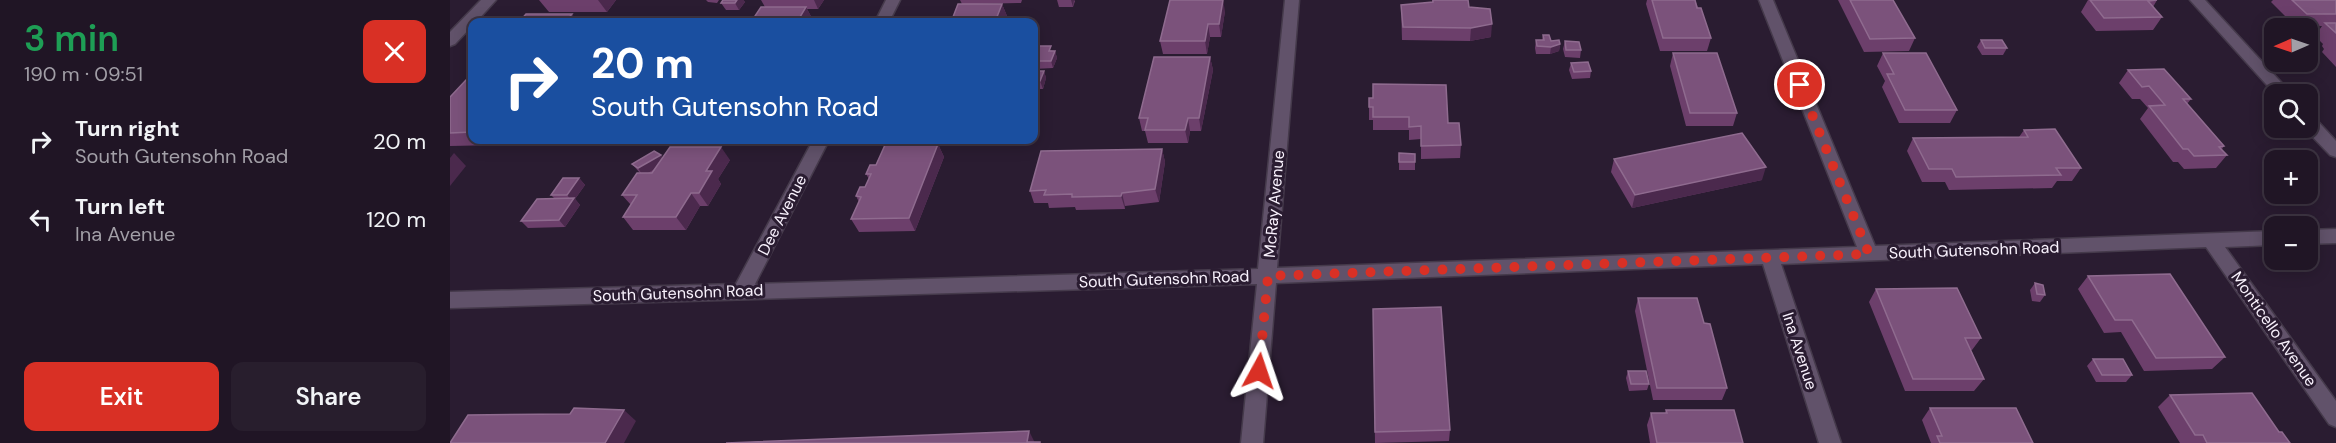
<!DOCTYPE html>
<meta charset="utf-8">
<style>
body{margin:0;font-family:"DM Sans",sans-serif;background:#281e2d;color:#f1f3f6;height:100vh;display:flex;flex-direction:column;font-size:22px;white-space:nowrap}
*{box-sizing:border-box;margin:0}
p{font-size:20px;color:#a29fa7}
.icon{flex:none;width:33px;height:33px;fill:none;stroke:currentColor;stroke-width:2;stroke-linecap:round;stroke-linejoin:round}
.map{position:relative;flex:1;overflow:hidden}
.sheet{display:flex;flex-direction:column;background:#201525;width:450px}
.sheet>*{flex:none}
.top-card{position:absolute;left:18px;top:18px;width:570px;height:126px;border-radius:12px;box-shadow:0 3px 15px #0003,0 0 0 2px #3d3442;background:#1a4fa0;color:#fff;overflow:hidden}
.needle{width:39px;rotate:268deg}
.buttons{position:absolute;left:1814px;top:18px;display:grid;gap:12px}
.buttons a{display:grid;place-items:center;width:54px;height:54px;border-radius:12px;background:#201525;box-shadow:0 3px 15px #0003,0 0 0 2px #3d3442;font-size:30px}
.pin{position:absolute;display:grid;place-items:center;width:51px;height:51px;color:#fff;margin:-26px;border:3px solid #fff;border-radius:50%;box-shadow:0 2px 6px #0007}
.me{position:absolute;width:66px;margin:-33px;rotate:5deg;stroke-linejoin:round;filter:drop-shadow(0 0 4px #0008)}
.turn{display:flex;align-items:center;gap:21px;height:126px;padding:0 24px;font-size:27px}
.turn .icon{width:78px;height:78px;stroke-width:2.5}
.turn b{display:block;font-size:42px;line-height:51px}
.round{display:grid;place-items:center;flex:none;width:63px;height:63px;border-radius:12px;background:#281e2d}
.summary{display:flex;align-items:center;justify-content:space-between;height:102px;padding:0 24px}
h1{font-size:36px;font-weight:600;line-height:45px;color:#1e9e55}
.primary-button{display:flex;gap:12px;margin-top:auto;padding:12px 24px}
.primary-button a{flex:1;height:69px;border-radius:12px;background:#d93025;color:#fff;font-size:24px;font-weight:600;line-height:69px;text-align:center}
.primary-button a+a{background:#281e2d;color:#f1f3f6}
ul{padding:0;list-style:none}
li{display:flex;align-items:center;gap:18px;height:78px;padding:0 24px}
li div{flex:1}
li b{display:block;font-size:22px}
li em{font-style:normal}
main{display:flex;flex:1;min-height:0}
.map>svg:first-child{display:block}
</style>
<main>
<section class="sheet">
<div class="summary"><div><h1>3 min</h1><p>190 m · 09:51</p></div><a class="round" style="background:#d93025;color:#fff"><svg class="icon" aria-label="close" viewBox="0 0 24 24"><path d="M6 6l12 12M18 6L6 18"/></svg></a></div>
<ul>
<li><svg class="icon" aria-label="right" viewBox="0 0 24 24"><path d="M7 20v-9h11M14 6l5 5-5 5"/></svg><div><b>Turn right</b><p>South Gutensohn Road</p></div><em>20 m</em></li>
<li><svg class="icon" aria-label="left" viewBox="0 0 24 24"><path d="M17 20v-9H6M10 6l-5 5 5 5"/></svg><div><b>Turn left</b><p>Ina Avenue</p></div><em>120 m</em></li>
</ul>
<div class="primary-button"><a>Exit</a><a>Share</a></div>
</section>
<div class="map">
<svg width="1886" height="443" viewBox="0 0 1886 443">
<rect width="100%" height="100%" fill="#2a1c31"/>
<g fill="none" stroke-linecap="round" stroke-linejoin="round">
<defs>
<g id="minor">
<polygon points="31,0 46,0 26,22 22,22 22,26 5,44 0,46 0,32"/>
<polygon points="436,0 450,0 439,22 425,22"/>
<polygon points="835,0 849,0 827,268 1407,247 1309,0 1323,0 1425,246 1824,231 1824,245 1775,247 1886,401 1886,427 1879,424 1756,247 1331,264 1391,443 1369,443 1313,264 826,283 813,443 791,443 807,284 0,308 0,292 286,284 363,140 379,140 305,284 808,269"/>
<polygon points="1740,0 1755,0 1842,94 1825,94"/>
<polygon points="1857,114 1863,116 1886,141 1886,157 1880,155 1854,128 1857,128"/>
<polygon points="1886,229 1886,243 1857,244 1857,230"/>
</g>
</defs>
<!-- minor casing -->
<use href="#minor" stroke="#453a4b" stroke-width="3"/>
<!-- minor -->
<use href="#minor" fill="#61526a" fill-rule="evenodd"/>
</g>
<!-- wall -->
<g fill="#6c3f6b">
<polygon points="89,0 166,0 157,12 99,12"/>
<polygon points="256,0 269,0 267,3 258,2"/>
<polygon points="273,0 293,0 295,2 289,10 276,10 271,3"/>
<polygon points="311,0 374,0 368,9 357,9 363,20 315,7"/>
<polygon points="510,0 572,0 571,3 525,4 552,4 557,16 503,17 512,4"/>
<polygon points="607,0 624,0 625,1 623,7 609,7"/>
<polygon points="982,0 1018,0 1019,7 1041,37 1020,41 952,40 951,5 982,2"/>
<polygon points="1197,0 1245,0 1261,38 1257,51 1210,51 1196,4"/>
<polygon points="1388,0 1443,0 1465,38 1459,51 1414,52"/>
<polygon points="1638,0 1707,0 1703,7 1712,17 1703,30 1646,31 1631,12"/>
<polygon points="1823,0 1886,0 1886,67 1872,52 1874,49 1872,46 1873,44 1865,36 1872,26 1846,27 1821,2"/>
<polygon points="775,11 771,37 760,37 757,54 713,54 710,41"/>
<polygon points="1093,35 1101,41 1110,44 1109,51 1100,54 1086,54 1085,48 1086,40 1092,40"/>
<polygon points="1531,40 1557,48 1553,55 1532,55 1527,47"/>
<polygon points="1115,41 1131,50 1130,58 1115,57 1113,49"/>
<polygon points="584,47 605,51 607,58 603,68 584,69"/>
<polygon points="1223,53 1287,113 1283,126 1236,126 1220,66"/>
<polygon points="1433,53 1507,110 1500,123 1449,123 1432,87 1435,81 1427,66"/>
<polygon points="760,57 763,70 751,131 740,131 738,143 698,143 695,131 692,131 689,118"/>
<polygon points="1121,63 1141,71 1140,78 1122,79 1119,70"/>
<polygon points="1678,70 1741,99 1737,104 1774,146 1772,149 1777,155 1766,168 1734,169 1728,162 1723,162 1690,119 1698,108 1690,99 1682,99 1669,83"/>
<polygon points="584,71 594,71 596,78 593,89 584,89"/>
<polygon points="22,80 22,140 54,140 49,145 0,146 0,97"/>
<polygon points="919,98 998,123 1011,145 1010,158 971,159 971,139 959,140 959,130 923,130 923,120 919,120"/>
<polygon points="1574,130 1631,168 1622,181 1607,181 1602,188 1499,190 1495,182 1472,182 1457,151 1463,138 1569,137"/>
<polygon points="113,140 128,140 127,142 115,142"/>
<polygon points="211,140 230,140 227,144 214,143"/>
<polygon points="234,140 291,140 288,144 238,144"/>
<polygon points="554,140 575,140 573,144 555,144"/>
<polygon points="488,144 494,157 465,231 409,232 401,219 409,202 406,196 415,187 419,179 416,174 426,165"/>
<polygon points="712,149 715,162 709,202 675,206 675,209 626,210 625,207 599,208 598,203 584,203 580,191"/>
<polygon points="949,153 965,162 965,170 949,170"/>
<polygon points="212,157 280,160 268,179 271,184 258,206 250,206 236,230 183,230 173,217 181,205 172,195 190,173 182,164"/>
<polygon points="1164,159 1312,180 1182,208 1161,172"/>
<polygon points="129,178 135,185 125,199 130,205 115,227 78,228 71,221 104,198 101,195"/>
<polygon points="1638,276 1775,357 1762,369 1694,371 1671,332 1654,333 1628,289"/>
<polygon points="1585,283 1595,295 1590,302 1582,301 1580,290"/>
<polygon points="1426,289 1531,338 1522,350 1521,350 1534,379 1524,391 1455,391 1419,302"/>
<polygon points="1188,298 1254,323 1277,388 1272,400 1203,400 1185,311"/>
<polygon points="923,309 1000,430 999,441 925,443"/>
<polygon points="1643,359 1682,375 1676,382 1646,382 1637,366"/>
<polygon points="1178,371 1199,384 1197,390 1179,391 1176,378"/>
<polygon points="1720,395 1829,432 1840,443 1730,443 1708,407"/>
<polygon points="1480,408 1583,443 1481,443 1472,420"/>
<polygon points="1216,410 1293,443 1200,443 1197,425 1201,413 1215,413"/>
</g>
<!-- shaded-wall -->
<g fill="#4b294d">
<polygon points="148,0 166,0 157,12"/>
<polygon points="287,0 293,0 295,2 289,10 285,3"/>
<polygon points="364,0 374,0 368,9"/>
<polygon points="621,0 624,0 623,7"/>
<polygon points="773,0 775,11 771,37 769,24"/>
<polygon points="552,4 557,16 554,22 545,22"/>
<polygon points="356,7 363,20 361,22 347,22"/>
<polygon points="122,14 128,22 115,22"/>
<polygon points="758,24 760,37 757,54 755,41"/>
<polygon points="1042,24 1041,37 1020,41 1021,28"/>
<polygon points="1110,44 1109,51 1100,54 1101,47"/>
<polygon points="605,51 607,58 603,68 601,61"/>
<polygon points="760,57 763,70 751,131 749,118"/>
<polygon points="594,71 596,78 593,89 590,81"/>
<polygon points="738,118 740,131 738,143 735,130"/>
<polygon points="44,140 54,140 49,145"/>
<polygon points="224,140 230,140 227,144"/>
<polygon points="285,140 291,140 288,144"/>
<polygon points="488,144 494,157 465,231 459,218"/>
<polygon points="271,147 280,160 268,179 271,184 258,206 249,193 256,171"/>
<polygon points="712,149 715,162 709,202 705,189"/>
<polygon points="4,153 16,166 0,186 0,158"/>
<polygon points="211,155 216,162 193,176 188,168"/>
<polygon points="1316,167 1312,180 1182,208 1185,195"/>
<polygon points="129,178 135,185 125,199 130,205 115,227 109,220 122,201 117,195"/>
<polygon points="241,193 250,206 236,230 226,217"/>
<polygon points="672,193 675,206 675,209 671,196"/>
<polygon points="174,410 186,421 174,443 155,443"/>
<polygon points="579,431 585,443 577,442"/>
</g>
<!-- building -->
<g fill="#7b527b" stroke="#8f6b8f" stroke-width="1.5">
<polygon points="273,0 287,0 285,3 271,3"/>
<polygon points="720,0 773,0 769,24 758,24 755,41 710,41"/>
<polygon points="983,0 1018,0 1019,7 1040,9 1042,24 1021,28 953,27 951,5 983,2"/>
<polygon points="1202,0 1245,0 1247,8 1251,8 1261,38 1213,38"/>
<polygon points="1400,0 1443,0 1465,38 1420,39"/>
<polygon points="1640,0 1707,0 1698,1 1712,17 1654,18"/>
<polygon points="1842,0 1886,0 1886,14 1857,14"/>
<polygon points="508,4 552,4 545,22 494,22 496,17 503,17"/>
<polygon points="311,7 356,7 347,22 301,22"/>
<polygon points="76,14 122,14 115,22 69,22"/>
<polygon points="1875,23 1886,23 1886,33"/>
<polygon points="1093,35 1099,35 1101,41 1109,40 1110,44 1101,47 1087,46 1086,40 1094,40"/>
<polygon points="1531,40 1552,40 1557,48 1535,48"/>
<polygon points="1115,41 1129,42 1131,50 1116,50"/>
<polygon points="584,46 601,46 599,51 605,51 601,61 584,61"/>
<polygon points="1223,53 1267,53 1287,113 1240,113"/>
<polygon points="1433,53 1476,53 1507,110 1455,110 1437,74 1444,74"/>
<polygon points="704,57 760,57 749,118 738,118 735,130 695,130 698,118 689,118"/>
<polygon points="1138,62 1141,71 1124,72 1121,63"/>
<polygon points="1714,69 1741,99 1733,99 1774,146 1769,147 1777,155 1744,156 1738,149 1733,149 1699,106 1715,105 1699,86 1692,87 1678,70"/>
<polygon points="584,71 594,71 590,81 584,81"/>
<polygon points="16,80 22,80 22,132 0,133 0,97"/>
<polygon points="923,84 996,85 998,123 1009,123 1011,145 971,146 971,126 959,127 959,117 923,117 923,107 919,107 919,98 923,98"/>
<polygon points="1605,129 1631,168 1606,168 1611,175 1506,177 1502,169 1479,169 1463,138 1578,137 1574,130"/>
<polygon points="1292,133 1316,167 1185,195 1164,159"/>
<polygon points="488,144 459,218 401,219 411,197 406,196 410,187 415,187 421,174 416,174 420,165 426,165 435,145"/>
<polygon points="220,147 271,147 256,171 262,171 249,193 241,193 226,217 173,217 187,195 172,195 187,173 202,173"/>
<polygon points="712,149 705,189 672,193 671,196 622,197 622,194 594,195 596,190 580,191 591,151"/>
<polygon points="204,151 211,155 188,168 182,164"/>
<polygon points="949,153 965,154 965,162 949,162"/>
<polygon points="113,178 129,178 117,195 101,195"/>
<polygon points="124,198 109,220 71,221 87,199"/>
<polygon points="1720,274 1775,357 1706,358 1682,320 1665,320 1638,276"/>
<polygon points="1585,283 1593,285 1595,295 1587,294"/>
<polygon points="1507,288 1531,338 1515,338 1534,379 1463,379 1426,289"/>
<polygon points="1188,298 1247,298 1254,323 1260,324 1277,388 1207,388"/>
<polygon points="991,307 1000,430 925,432 923,309"/>
<polygon points="1643,359 1673,359 1682,375 1652,375"/>
<polygon points="1178,371 1196,371 1199,384 1181,384"/>
<polygon points="1802,393 1829,432 1832,432 1840,443 1757,443 1753,435 1745,435 1720,395"/>
<polygon points="124,408 174,410 155,443 0,443 18,415 120,414"/>
<polygon points="1480,408 1566,408 1583,443 1490,443 1487,436 1492,436"/>
<polygon points="1216,410 1284,410 1293,443 1207,443 1201,413 1217,413"/>
<polygon points="579,431 577,442 590,442 590,443 276,443"/>
</g>
<g fill="none" stroke-linecap="round" stroke-linejoin="round">
<!-- route -->
<polyline stroke="#d93025" stroke-width="10" stroke-dasharray="0 18" points="809,371 818,276 1419,254 1350,85"/>
</g>
<g text-anchor="middle" dominant-baseline="central" stroke-width="6" stroke-linejoin="round" paint-order="stroke">
<!-- street labels -->
<g font-size="16" fill="#f9f2fd" stroke="#2a1c31">
<text transform="translate(824 204) rotate(-85)">McRay Avenue</text>
<text transform="translate(332 215) rotate(-63)">Dee Avenue</text>
<text transform="translate(1524 250) rotate(-2)">South Gutensohn Road</text>
<text transform="translate(714 279) rotate(-2)">South Gutensohn Road</text>
<text transform="translate(228 293) rotate(-2)">South Gutensohn Road</text>
<text transform="translate(1824 329) rotate(55)">Monticello Avenue</text>
<text transform="translate(1350 351) rotate(72)">Ina Avenue</text>
</g>
</g>
</svg>
<div class="buttons">
<a><svg class="needle" viewBox="-14 -14 28 28"><path d="M0-13l5 13h-10z" fill="#e53935"/><path d="M0 13l5-13h-10z" fill="#a29fa7"/></svg></a>
<a><svg class="icon" aria-label="search" viewBox="0 0 24 24"><circle cx="10" cy="10" r="6"/><path d="M15 15l6 6"/></svg></a>
<a>+</a>
<a>−</a>
</div>
<div class="pin" style="left:1350px;top:85px;background:#d93025"><svg class="icon" aria-label="arrive" viewBox="0 0 24 24"><path d="M6 21V4h12l-3 4 3 4H6"/></svg></div>
<svg class="me" style="left:809px;top:371px" viewBox="-20 -20 40 40"><path d="M0-17L14 15 0 8-14 15z" fill="#d93025" stroke="#fff" stroke-width="4"/></svg>
<div class="top-card">
<div class="turn"><svg class="icon" aria-label="right" viewBox="0 0 24 24"><path d="M7 20v-9h11M14 6l5 5-5 5"/></svg><div><b>20 m</b>South Gutensohn Road</div></div>
</div>
</div>
</main>
